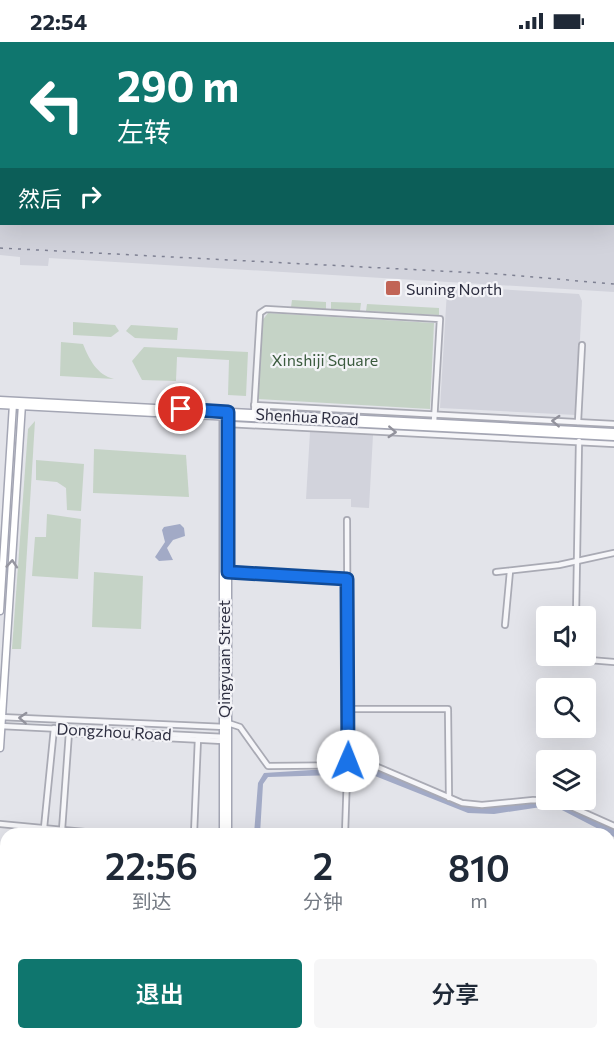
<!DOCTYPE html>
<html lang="zh">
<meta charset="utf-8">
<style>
body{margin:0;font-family:Commissioner,"Noto Sans SC",sans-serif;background:#f6f6f7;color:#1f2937;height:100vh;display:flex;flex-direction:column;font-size:22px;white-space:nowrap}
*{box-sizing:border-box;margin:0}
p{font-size:20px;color:#747a83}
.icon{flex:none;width:33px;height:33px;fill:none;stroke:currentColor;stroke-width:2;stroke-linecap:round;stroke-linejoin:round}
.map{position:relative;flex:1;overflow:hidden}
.details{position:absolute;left:0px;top:786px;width:615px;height:212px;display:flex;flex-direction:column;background:#fff;border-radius:18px 18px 0 0;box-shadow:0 6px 24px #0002}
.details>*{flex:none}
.guide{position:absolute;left:0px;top:0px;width:615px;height:183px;box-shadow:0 6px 24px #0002;background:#0f766e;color:#fff;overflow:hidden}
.buttons{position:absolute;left:536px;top:564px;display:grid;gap:12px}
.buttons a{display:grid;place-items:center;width:60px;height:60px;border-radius:6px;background:#fff;box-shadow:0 6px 24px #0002;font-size:30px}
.pin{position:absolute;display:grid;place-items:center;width:51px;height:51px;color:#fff;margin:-26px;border:3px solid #fff;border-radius:50%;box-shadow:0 2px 6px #0007}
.me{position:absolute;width:66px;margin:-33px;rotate:1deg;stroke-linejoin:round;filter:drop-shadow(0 0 4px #0008)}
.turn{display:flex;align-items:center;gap:21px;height:126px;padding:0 18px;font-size:27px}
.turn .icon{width:78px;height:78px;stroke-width:2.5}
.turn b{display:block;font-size:42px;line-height:51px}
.then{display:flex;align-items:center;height:57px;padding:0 18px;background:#0003;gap:12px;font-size:22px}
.eta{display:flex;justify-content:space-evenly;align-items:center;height:102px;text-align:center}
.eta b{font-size:36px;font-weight:600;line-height:42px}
.button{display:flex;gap:12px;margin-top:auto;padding:12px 18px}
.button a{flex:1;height:69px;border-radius:6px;background:#0f766e;color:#fff;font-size:24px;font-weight:600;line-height:69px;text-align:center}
.button a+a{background:#f6f6f7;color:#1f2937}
.status{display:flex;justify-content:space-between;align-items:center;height:42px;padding:0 30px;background:#fff;direction:ltr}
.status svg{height:16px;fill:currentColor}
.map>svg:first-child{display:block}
</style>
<div class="status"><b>22:54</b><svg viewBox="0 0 49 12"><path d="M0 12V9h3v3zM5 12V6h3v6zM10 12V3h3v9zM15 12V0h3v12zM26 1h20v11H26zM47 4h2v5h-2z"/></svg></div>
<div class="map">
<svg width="614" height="997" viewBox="0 0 614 997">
<rect width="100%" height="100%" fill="#e3e4ea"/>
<!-- built -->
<g fill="#d2d3dc">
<polygon points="0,83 2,182 614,182 614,104 614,250 49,216 48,224 20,223 20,215 0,213"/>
<polygon points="464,245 579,252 582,259 576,373 440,366 447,248"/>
<polygon points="310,390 373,393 369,466 351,465 351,457 306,457"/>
</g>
<!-- green -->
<g fill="#c5d3c6">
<polygon points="292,258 326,260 326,267 291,265"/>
<polygon points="331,260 361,261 360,269 331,267"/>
<polygon points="367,262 439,266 439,273 366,269"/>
<polygon points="268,271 434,281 430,367 258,357 262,279"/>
<polygon points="73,280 115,283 119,289 111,295 73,293"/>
<polygon points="131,283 178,286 177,298 135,296 126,289"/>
<path d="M61,300L83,302C89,317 97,333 114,337L60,334Z"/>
<polygon points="144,305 248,310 246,354 228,353 229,318 177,315 176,339 142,338 132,319"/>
<polygon points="35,379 21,607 12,607 28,387"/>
<polygon points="94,407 186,413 189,455 93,451"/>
<polygon points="36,418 84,422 81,469 67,468 66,446 57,440 36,438"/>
<polygon points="47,472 81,477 78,537 32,534 35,495 46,495"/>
<polygon points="94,530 143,534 141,587 92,585"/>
</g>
<!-- water -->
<g fill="#a2aac6">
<polygon points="180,482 184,486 185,494 173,498 167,506 173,518 159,519 155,515 165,500 162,488 164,485"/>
<polygon points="359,725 376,727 462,764 480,766 527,760 555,761 569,764 614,786 614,795 558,766 541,765 494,772 468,771 370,732 268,735 263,742 260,792 254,792 258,741 264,731"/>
</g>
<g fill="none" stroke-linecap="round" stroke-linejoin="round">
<defs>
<g id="minor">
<polyline points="254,363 614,382"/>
<polyline points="254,371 260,271 266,267 440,277 434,380"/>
<polyline points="578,380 582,303"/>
<polyline points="228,382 614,402"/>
<polyline points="347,478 348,719"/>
<polyline points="228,530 347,537"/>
<polyline points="496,530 559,523 614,511"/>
<polyline points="576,574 579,399"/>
<polyline points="505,583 510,529"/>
<polyline points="575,614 577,617 614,620"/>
<polyline points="349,667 448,667 449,756"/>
<polyline points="0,675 225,685"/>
<polyline points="228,681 240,685 268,724 373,723 462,761 482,763 533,758 558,759 614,784"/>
<polyline points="0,684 225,695"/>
<polyline points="69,691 223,699"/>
<polyline points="0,782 106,792"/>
<polyline points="44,786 54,686"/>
<polyline points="62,788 69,690"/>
<polyline points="194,792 198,696"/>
<polyline points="345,792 347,733"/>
<polyline points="609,928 614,913"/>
<polyline points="363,992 370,997"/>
<polyline points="572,992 573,997"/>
<polyline points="177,997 177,992"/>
<polyline points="294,997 294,992"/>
<polyline points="455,997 456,992"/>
<polyline points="499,997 499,992"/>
<polyline points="588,997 589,992"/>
</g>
<g id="major">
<polyline points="0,358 614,390"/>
<polyline points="0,363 614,395"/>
<polyline points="0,569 13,362"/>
<polyline points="0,706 22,362"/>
<polyline points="223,792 223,373"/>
<polyline points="228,792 228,373"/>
<polyline points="222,997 222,992"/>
<polyline points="228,997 228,992"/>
</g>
</defs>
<!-- minor casing -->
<use href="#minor" stroke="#a9aab4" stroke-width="8"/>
<!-- major casing -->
<use href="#major" stroke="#a4a6b4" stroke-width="9"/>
<!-- minor -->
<use href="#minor" stroke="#f6f6f9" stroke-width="4.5"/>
<!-- major -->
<use href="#major" stroke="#fff" stroke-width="6"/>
<!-- rail -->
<g stroke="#7e8092" stroke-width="1.5" stroke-dasharray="3 6" stroke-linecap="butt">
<polyline points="0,86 2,86"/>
<polyline points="0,206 498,232 614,242"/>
</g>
<defs>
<polyline id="minor-bridge" points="347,733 348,719"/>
</defs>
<!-- minor-bridge casing -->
<use href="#minor-bridge" stroke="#a9aab4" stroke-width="8" stroke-linecap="butt"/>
<!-- minor-bridge -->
<use href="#minor-bridge" stroke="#f6f6f9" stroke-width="4.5"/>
</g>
<!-- one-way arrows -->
<defs><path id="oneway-chevron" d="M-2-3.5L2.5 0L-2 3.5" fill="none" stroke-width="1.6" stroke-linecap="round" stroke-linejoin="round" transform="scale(1.5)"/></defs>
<g stroke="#92929c">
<use href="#oneway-chevron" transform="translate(556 379) rotate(-177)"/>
<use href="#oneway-chevron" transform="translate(392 390) rotate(3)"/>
<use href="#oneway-chevron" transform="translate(23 676) rotate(-177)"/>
</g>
<use stroke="#9696a0" href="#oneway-chevron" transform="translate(12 522) rotate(-86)"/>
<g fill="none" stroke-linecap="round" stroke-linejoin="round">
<defs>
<polyline id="route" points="181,367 228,370 228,530 347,537 348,719"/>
</defs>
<!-- route casing -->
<use href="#route" stroke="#114b97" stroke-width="15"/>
<!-- route -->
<use href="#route" stroke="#1a73e8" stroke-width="10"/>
</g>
<!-- markers -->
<rect fill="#c16456" stroke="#f3f3f7" stroke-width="2" x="385" y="238" width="16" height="16" rx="3"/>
<g text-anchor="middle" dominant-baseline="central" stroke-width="4.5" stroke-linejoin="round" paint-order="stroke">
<!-- poi labels -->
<g font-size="16" fill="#2d2e40" stroke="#f3f3f7" text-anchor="start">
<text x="406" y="246">Suning North</text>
</g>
<!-- park labels -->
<g font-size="16" fill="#3b5b3e" stroke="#f3f3f7">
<text x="325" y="317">Xinshiji Square</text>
</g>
<!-- street labels -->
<g font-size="16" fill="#2d2e40" stroke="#f3f3f7">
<text transform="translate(307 374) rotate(3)">Shenhua Road</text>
<text transform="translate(223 617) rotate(-90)">Qingyuan Street</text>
<text transform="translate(114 689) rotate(3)">Dongzhou Road</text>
</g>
</g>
</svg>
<div class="buttons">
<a><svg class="icon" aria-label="sound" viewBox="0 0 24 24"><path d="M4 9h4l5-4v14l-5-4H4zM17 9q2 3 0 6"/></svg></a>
<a><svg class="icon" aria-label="search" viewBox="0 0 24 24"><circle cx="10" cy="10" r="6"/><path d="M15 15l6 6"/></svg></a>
<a><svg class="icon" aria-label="layers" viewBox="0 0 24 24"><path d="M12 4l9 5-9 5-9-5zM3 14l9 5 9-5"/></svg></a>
</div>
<div class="pin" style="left:181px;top:367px;background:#d93025"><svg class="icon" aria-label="arrive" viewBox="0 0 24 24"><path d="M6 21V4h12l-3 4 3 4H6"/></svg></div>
<svg class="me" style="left:348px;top:719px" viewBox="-20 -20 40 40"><circle r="19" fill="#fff"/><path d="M0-13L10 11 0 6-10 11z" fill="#1a73e8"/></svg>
<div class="guide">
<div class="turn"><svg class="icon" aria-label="left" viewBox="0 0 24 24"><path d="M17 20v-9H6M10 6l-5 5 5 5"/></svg><div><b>290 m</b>左转</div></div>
<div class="then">然后<svg class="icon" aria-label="right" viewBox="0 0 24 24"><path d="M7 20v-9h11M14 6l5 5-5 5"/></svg></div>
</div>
<section class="details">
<div class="eta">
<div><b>22:56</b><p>到达</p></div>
<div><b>2</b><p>分钟</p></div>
<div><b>810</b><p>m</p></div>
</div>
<div class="button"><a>退出</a><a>分享</a></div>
</section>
</div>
